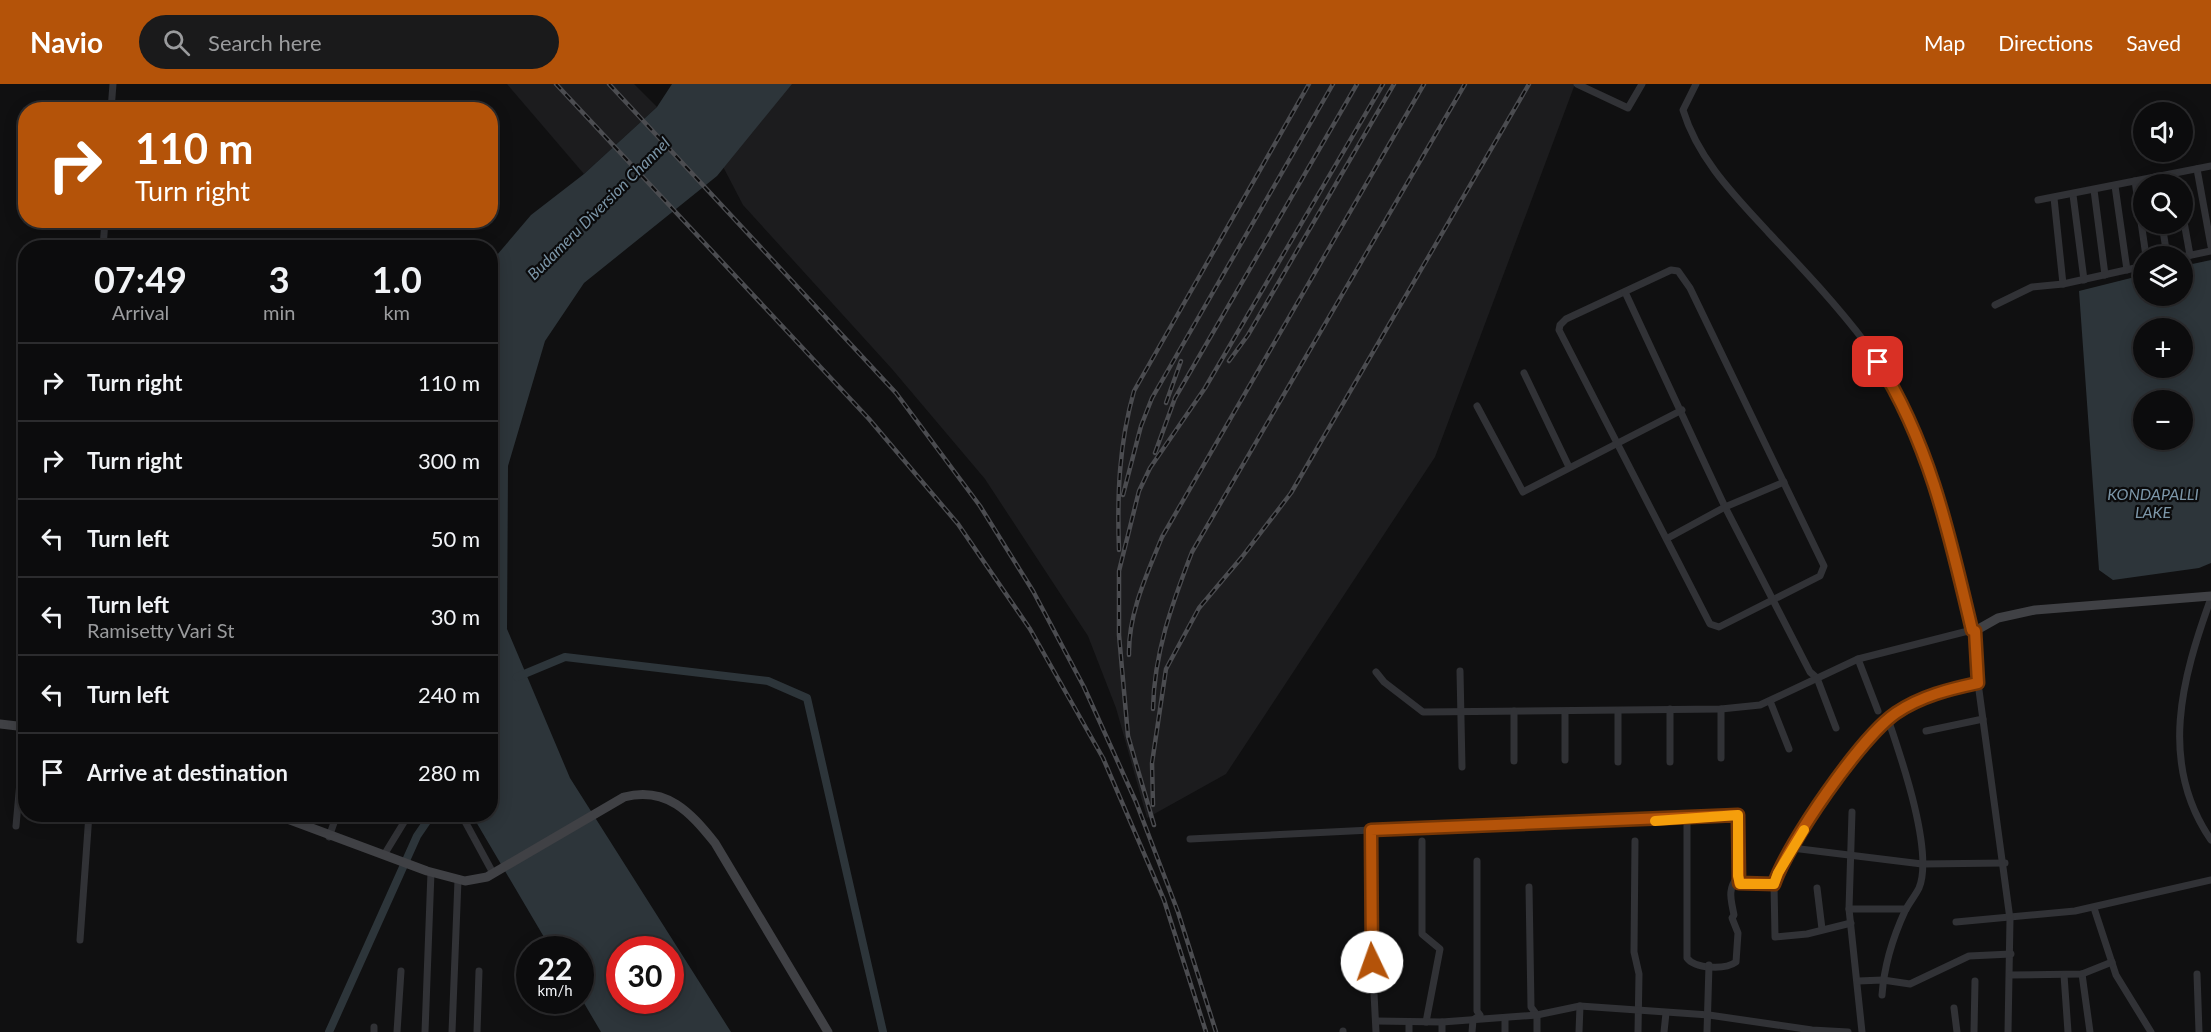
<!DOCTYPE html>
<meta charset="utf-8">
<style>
body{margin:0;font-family:Lato,sans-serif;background:#1a1a1b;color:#f1f3f6;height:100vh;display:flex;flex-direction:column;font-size:22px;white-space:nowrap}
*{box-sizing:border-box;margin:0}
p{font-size:20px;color:#9a9b9d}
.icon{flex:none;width:33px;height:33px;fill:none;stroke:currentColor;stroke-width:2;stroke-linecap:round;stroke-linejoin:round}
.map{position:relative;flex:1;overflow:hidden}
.details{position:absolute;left:18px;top:156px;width:480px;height:582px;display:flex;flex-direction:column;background:#0c0c0d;border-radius:24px;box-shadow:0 3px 15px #0003,0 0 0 2px #2c2c2e}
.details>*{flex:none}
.banner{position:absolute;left:18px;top:18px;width:480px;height:126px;border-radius:24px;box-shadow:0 3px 15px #0003,0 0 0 2px #2c2c2e;background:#b45309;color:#fff;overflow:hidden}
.fabs{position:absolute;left:2133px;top:18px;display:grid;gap:12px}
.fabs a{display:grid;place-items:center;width:60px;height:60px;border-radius:50%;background:#0c0c0d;box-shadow:0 3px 15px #0003,0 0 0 2px #2c2c2e;font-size:30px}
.speed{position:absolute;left:516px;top:852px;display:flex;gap:12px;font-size:30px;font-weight:700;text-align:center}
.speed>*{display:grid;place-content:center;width:78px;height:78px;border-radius:50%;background:#0c0c0d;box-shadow:0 3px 15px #0003,0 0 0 2px #2c2c2e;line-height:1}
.speed small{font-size:15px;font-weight:400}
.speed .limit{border:9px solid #d22;background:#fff;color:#111}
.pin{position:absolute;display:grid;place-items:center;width:51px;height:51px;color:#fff;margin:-26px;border-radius:12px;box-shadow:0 3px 9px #0006}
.me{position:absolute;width:66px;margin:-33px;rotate:357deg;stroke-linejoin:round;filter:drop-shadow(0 0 4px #0008)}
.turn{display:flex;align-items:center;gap:21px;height:126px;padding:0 18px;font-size:27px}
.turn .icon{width:78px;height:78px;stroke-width:2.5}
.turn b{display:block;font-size:42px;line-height:51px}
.eta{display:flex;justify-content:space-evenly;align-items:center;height:102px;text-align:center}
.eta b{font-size:36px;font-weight:700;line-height:42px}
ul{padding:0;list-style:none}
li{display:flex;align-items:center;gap:18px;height:78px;padding:0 18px;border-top:2px solid #2c2c2e}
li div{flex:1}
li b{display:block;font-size:22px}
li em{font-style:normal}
header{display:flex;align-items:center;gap:36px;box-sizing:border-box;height:84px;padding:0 30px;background:#b45309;color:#fff}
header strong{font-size:28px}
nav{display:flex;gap:33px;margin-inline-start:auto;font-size:21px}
.search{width:420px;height:54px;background:#1a1a1b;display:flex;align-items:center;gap:15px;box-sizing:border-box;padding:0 21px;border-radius:33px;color:#9a9b9d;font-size:22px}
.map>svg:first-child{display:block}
</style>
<header>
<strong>Navio</strong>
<div class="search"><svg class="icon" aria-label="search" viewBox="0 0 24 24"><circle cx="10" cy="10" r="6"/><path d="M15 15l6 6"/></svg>Search here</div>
<nav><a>Map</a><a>Directions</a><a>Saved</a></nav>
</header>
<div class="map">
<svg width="2211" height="948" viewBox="0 0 2211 948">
<rect width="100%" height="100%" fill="#101011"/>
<!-- built -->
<g fill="#1c1c1e">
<polygon points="507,0 634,0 657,23 584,90"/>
<polygon points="680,0 1575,0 1435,373 1226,690 1147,734 1116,624 1088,552 985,395 892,285 743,121"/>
</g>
<!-- water -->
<g fill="#2d353a" fill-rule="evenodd">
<path d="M672,0H792L717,92L584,199L545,257L508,382L507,545L570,694L731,948H601L581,914L580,866L551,865L472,731L490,730L491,178L531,131L584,90L657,23ZM620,866H670V916H620Z"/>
<path d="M2211,176V479L2199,484L2113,496L2099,486L2079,207L2143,191L2144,212H2182L2183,182ZM2144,244H2182V284H2144ZM2144,316H2182V356H2144Z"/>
</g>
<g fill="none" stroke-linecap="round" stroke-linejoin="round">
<!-- canal -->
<g stroke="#2d353a" stroke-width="8">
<polyline points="517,593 565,573 768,597 807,614 883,948"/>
<polyline points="329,948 417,752 432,730"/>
</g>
<!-- street -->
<g stroke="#313236" stroke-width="7">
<polyline points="1577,0 1628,24 1642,0"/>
<path d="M1696,0L1683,26C1698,75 1734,111 1768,148C1802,184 1837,221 1867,261C1928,344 1949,447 1972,546L1975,547"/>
<polyline points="111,26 113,0"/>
<polyline points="2197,85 2211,162"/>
<polyline points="2135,97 2146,172"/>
<polyline points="2115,102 2127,186"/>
<polyline points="2094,106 2105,191"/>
<polyline points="2073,111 2084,196"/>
<polyline points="2054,114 2063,200"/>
<polyline points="2038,116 2211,82"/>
<polyline points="2182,127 2190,171"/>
<polyline points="2162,140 2167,172"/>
<polyline points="103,164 105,136"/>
<polyline points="2182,173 2211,167"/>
<polygon points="1671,186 1678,187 1690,204 1824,482 1820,492 1719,543 1710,540 1559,246 1560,241 1566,235"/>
<polyline points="1625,208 1725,423 1810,588 1817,594 1836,644"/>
<polyline points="1995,221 2032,203 2063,200 2144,182"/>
<polyline points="1524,289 1569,383"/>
<polyline points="1477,322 1523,408 1682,326"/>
<polyline points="1668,454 1725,423 1784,398"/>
<path d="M2211,514C2182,594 2158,679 2211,756"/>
<polyline points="1858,575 1878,627"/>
<polyline points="1460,587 1462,683"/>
<polyline points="1376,588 1384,598 1423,628 1721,625 1760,621 1858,575 1972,546"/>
<polyline points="1770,617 1789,665"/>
<polyline points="1721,625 1721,674"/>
<polyline points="1514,627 1514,677"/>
<polyline points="1618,627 1618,678"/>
<polyline points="1926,647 1983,635"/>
<polyline points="1565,676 1565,628"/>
<polyline points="1670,678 1670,625"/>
<polyline points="1852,728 1849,825 1862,948"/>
<polyline points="461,730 493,789"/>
<path d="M1687,735V874C1695,885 1725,886 1736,878L1738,849L1732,834L1734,831C1731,815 1727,806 1738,792"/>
<polyline points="16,742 25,643"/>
<polyline points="329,753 337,730"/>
<polyline points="1190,755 1371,746"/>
<polyline points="1422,757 1422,850 1440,865 1426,938"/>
<polyline points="1635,757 1634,868 1639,890 1638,948"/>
<polyline points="1792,764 1922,780 2005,779"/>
<polyline points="384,771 409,730"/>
<polyline points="1529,803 1531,923 1537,931 1537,948"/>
<polyline points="1817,804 1822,845"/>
<polyline points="2094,824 2116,891 2151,948"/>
<polyline points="1849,825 1906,825"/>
<polyline points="1956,838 2075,827 2211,796"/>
<path d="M1851,839L1807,850L1775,853L1774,800L1778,789C1806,741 1851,659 1897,628C1921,612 1950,605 1978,599L2010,835L2008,948"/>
<polyline points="80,856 89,730"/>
<polyline points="2082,890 2090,948"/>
<polyline points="2197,890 2199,948"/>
<polyline points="2010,891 2082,890 2112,878"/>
<polyline points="2064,891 2068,948"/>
<polyline points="1858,897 1883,896 1910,900 1969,872 2011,870"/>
<path d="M1882,911C1884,883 1893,853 1905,827C1909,819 1915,812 1919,804C1934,768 1901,673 1888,635"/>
<polyline points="1954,924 1957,948"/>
<polyline points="1376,937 1442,938 1537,931 1580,922 1709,931 1812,946 1848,948"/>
<polyline points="374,948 374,943"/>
<polyline points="397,948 401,887"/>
<polyline points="425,948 431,788"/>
<polyline points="452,948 458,796"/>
<polyline points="477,948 479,887"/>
<polyline points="1343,948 1343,947"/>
<polyline points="1376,948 1370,831 1371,746 1739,731 1739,799 1774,800"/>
<polyline points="1409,948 1409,938"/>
<polyline points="1442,948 1442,938"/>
<polyline points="1472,948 1473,936 1480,931 1477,927 1477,777"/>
<polyline points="1505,948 1505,934"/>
<polyline points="1579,948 1580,922"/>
<polyline points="1664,948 1666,929"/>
<polyline points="1707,948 1709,881"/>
<polyline points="1974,948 1975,897"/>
</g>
<!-- secondary -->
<g stroke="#404145" stroke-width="9">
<polyline points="1978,599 1975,547 1998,534 2035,526 2211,512"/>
<polyline points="0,640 26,643"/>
<path d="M274,730L427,787L465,797L487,793L624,713C667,702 690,728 715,759L828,948"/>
</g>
<defs>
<g id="rail">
<polyline points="556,0 869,335 958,440 1030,545 1103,674 1164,816 1206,948"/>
<polyline points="609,0 896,309 980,422 1033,507 1084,603 1136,718 1178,828 1216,948"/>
<polyline points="1229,277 1248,251 1394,0"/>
<polyline points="1166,319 1181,277"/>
<polyline points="1155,369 1175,314 1357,0"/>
<polyline points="1123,411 1141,342 1152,314 1333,0"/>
<path d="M1119,466C1117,411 1119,360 1134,307L1309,0"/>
<path d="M1129,571C1128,530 1147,490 1162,453L1424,0"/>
<path d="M1153,625C1154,569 1172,520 1192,468L1465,0"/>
<polyline points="1153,721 1152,679 1166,585 1199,524 1242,473 1291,409 1529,0"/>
<polyline points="1154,741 1128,652 1119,551 1119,487 1139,407 1150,384 1205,304 1383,0"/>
</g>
</defs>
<!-- rail casing -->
<use href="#rail" stroke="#4b4c50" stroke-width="4.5"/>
<!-- rail -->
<use href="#rail" stroke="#0b0b0c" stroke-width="2" stroke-dasharray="7" stroke-linecap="butt"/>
</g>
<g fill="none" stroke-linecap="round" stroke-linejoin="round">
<defs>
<path id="route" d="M1372,878L1371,746L1738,731L1739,799L1774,800C1788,759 1861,653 1896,629C1921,612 1950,605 1978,599L1975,547L1972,546C1950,453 1930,360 1878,278"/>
</defs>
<!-- route casing -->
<use href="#route" stroke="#753606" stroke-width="15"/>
<!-- route -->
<use href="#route" stroke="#b45309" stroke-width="10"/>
<!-- slow -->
<polyline stroke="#f59e0b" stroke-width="10" points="1655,737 1738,731 1738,792 1740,800 1774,800 1778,789 1804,746"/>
</g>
<g text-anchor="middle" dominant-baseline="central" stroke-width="4.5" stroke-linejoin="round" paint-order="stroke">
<!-- water labels -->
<g font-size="16" font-style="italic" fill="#7c96a8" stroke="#0b0b0c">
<text transform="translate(598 124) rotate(-45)">Budameru Diversion Channel</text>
<text x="2153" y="409">KONDAPALLI<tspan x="2153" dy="18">LAKE</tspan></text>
</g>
</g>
</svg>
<div class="fabs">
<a><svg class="icon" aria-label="sound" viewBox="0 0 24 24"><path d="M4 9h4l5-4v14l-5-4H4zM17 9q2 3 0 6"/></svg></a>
<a><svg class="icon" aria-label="search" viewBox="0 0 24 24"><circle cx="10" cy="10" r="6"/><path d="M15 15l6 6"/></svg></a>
<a><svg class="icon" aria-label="layers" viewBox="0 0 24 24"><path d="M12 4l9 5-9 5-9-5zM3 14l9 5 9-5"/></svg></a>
<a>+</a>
<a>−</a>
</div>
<div class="speed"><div>22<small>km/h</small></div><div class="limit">30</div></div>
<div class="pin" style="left:1878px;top:278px;background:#d93025"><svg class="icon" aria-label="arrive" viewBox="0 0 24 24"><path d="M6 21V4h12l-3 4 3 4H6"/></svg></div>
<svg class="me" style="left:1372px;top:878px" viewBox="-20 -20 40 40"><circle r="19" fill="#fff"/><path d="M0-13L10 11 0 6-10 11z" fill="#b45309"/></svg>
<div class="banner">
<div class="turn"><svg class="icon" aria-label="right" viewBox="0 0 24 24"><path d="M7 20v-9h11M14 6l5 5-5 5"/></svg><div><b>110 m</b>Turn right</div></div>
</div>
<section class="details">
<div class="eta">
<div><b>07:49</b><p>Arrival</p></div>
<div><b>3</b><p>min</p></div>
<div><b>1.0</b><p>km</p></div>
</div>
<ul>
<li><svg class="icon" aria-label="right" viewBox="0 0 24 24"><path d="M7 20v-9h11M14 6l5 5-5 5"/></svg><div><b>Turn right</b></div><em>110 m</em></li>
<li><svg class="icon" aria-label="right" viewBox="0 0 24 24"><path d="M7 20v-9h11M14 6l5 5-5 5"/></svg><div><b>Turn right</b></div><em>300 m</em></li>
<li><svg class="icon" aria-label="left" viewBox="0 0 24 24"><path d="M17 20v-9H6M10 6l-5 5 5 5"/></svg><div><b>Turn left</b></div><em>50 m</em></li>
<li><svg class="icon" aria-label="left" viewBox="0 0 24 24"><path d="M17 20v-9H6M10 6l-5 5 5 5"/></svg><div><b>Turn left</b><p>Ramisetty Vari St</p></div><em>30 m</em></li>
<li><svg class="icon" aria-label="left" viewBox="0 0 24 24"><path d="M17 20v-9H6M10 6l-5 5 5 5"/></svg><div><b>Turn left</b></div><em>240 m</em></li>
<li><svg class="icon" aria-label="arrive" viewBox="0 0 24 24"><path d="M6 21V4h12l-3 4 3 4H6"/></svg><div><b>Arrive at destination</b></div><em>280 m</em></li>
</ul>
</section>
</div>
